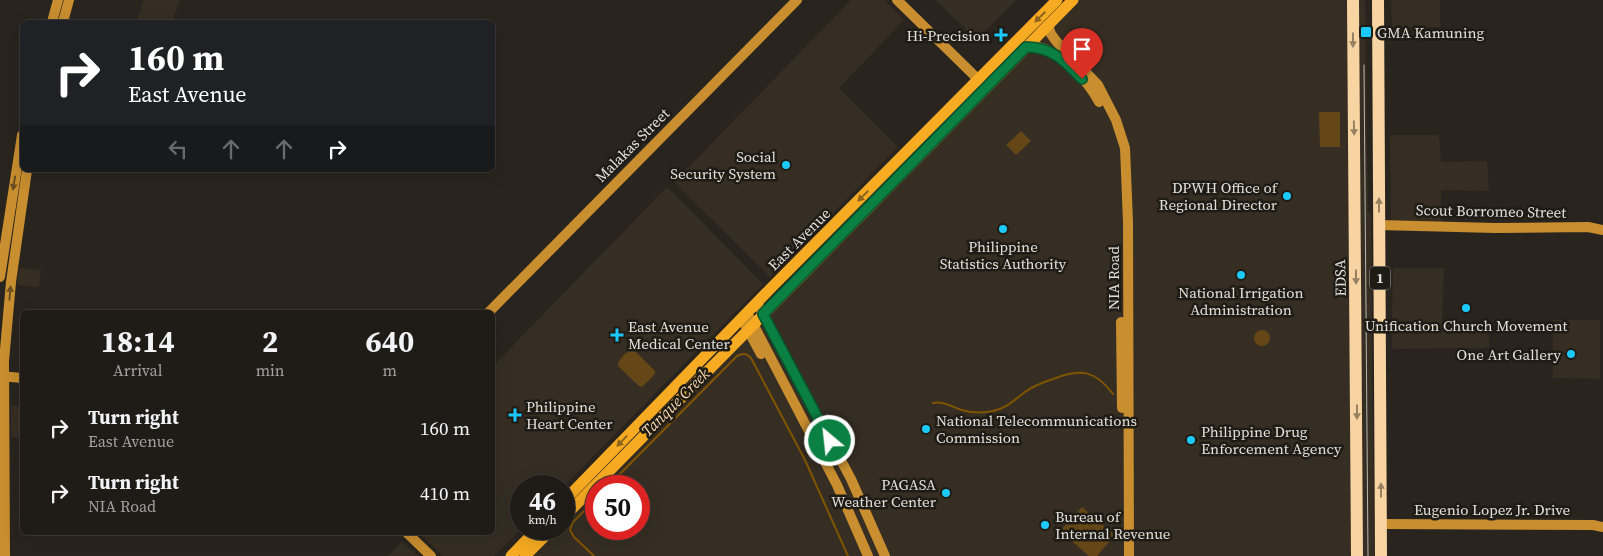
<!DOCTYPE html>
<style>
body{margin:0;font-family:"Source Serif 4",serif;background:#27241f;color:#f1f3f6;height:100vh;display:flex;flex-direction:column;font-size:19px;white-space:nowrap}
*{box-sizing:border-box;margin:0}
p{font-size:16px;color:#a1a1a1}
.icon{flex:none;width:28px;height:28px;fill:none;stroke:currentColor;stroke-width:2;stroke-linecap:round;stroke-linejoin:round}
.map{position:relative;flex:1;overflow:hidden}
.side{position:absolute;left:20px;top:310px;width:475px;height:225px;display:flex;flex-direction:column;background:#1f1b16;border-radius:8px;box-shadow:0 5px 20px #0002,0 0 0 1px #3c3935}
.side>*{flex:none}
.guide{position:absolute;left:20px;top:20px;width:475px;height:152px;border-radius:8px;box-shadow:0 5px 20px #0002,0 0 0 1px #3c3935;background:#202124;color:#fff;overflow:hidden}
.speed{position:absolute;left:510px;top:475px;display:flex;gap:10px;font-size:25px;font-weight:700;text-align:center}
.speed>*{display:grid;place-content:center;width:65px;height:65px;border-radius:50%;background:#1f1b16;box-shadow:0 5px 20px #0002,0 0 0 1px #3c3935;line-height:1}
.speed small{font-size:12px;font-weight:400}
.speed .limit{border:8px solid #d22;background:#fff;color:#111}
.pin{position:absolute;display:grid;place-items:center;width:42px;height:42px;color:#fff;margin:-51px -21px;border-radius:50% 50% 50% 0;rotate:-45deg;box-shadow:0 0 5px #0007}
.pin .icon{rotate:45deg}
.me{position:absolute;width:55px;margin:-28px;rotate:332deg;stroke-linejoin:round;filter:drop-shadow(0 0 4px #0008)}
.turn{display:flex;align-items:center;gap:18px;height:105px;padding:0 25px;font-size:22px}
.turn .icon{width:65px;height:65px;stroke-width:2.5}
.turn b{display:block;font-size:35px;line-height:42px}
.lanes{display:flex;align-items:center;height:48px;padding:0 25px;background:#0003;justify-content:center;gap:25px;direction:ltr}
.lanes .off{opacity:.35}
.eta{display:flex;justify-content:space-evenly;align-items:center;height:85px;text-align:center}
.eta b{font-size:30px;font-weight:700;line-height:35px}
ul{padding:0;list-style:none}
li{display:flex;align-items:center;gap:15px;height:65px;padding:0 25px}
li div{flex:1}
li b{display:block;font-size:19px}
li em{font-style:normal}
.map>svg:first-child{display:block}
</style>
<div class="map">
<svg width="1603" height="556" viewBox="0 0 1603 556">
<rect width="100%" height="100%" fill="#29241e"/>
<!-- built -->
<g fill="#362e23" fill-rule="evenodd">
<polygon points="144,0 180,0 172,22 136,22"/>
<polygon points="851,0 884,0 904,20 839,88 898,147 770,277 674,182"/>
<polygon points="936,0 1016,0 977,40"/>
<path d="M1064,0H1365L1368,212H1371L1374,556H514L541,529H564V508ZM596,486H639V529H596Z"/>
<polygon points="1391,0 1440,0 1440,27 1392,27"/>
<polygon points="1390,135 1439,135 1441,162 1487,161 1489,191 1441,190 1441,222 1391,223"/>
<polygon points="667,187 763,284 564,486 521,486 521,529 494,556 443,556 419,533 492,532 493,366"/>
<polygon points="19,268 41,270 39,287 17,285"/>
<polygon points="1393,268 1444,268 1442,321 1489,323 1489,348 1392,349 1392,322 1435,321 1392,321"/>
<polygon points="1553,320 1600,320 1600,379 1553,378"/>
<polygon points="11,405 22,406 22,438 11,437"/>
<polygon points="402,541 418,556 388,556"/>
</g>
<!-- green -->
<g fill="#644617">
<polygon points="1319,112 1340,112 1340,147 1320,147"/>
<polygon points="1021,131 1031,141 1016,155 1006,145"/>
<circle cx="1262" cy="338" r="8"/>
<path d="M633,349L655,371V374L642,387L639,386L618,366C618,359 627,351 633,349Z"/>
<polygon points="1082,507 1115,535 1097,556 1089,556 1060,531"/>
</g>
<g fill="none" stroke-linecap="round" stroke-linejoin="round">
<!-- stream -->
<g stroke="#805500" stroke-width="2">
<path d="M933,403C944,401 952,407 962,410C971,413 984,413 993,411C1007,408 1014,400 1025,392C1033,386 1044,382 1053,379C1080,368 1095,370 1113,394"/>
<path d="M611,483L737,356C743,353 746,353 751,358L805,460L848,556"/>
<polyline points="590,505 573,522 570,530 574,537 594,556"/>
</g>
<!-- secondary -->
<g stroke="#c88e2f" stroke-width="10">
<polyline points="897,0 984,85"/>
<polyline points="52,22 58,0"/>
<polyline points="63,22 69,0"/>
<polyline points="1048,25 1051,34 1056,41 1098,85 1116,120 1125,148 1128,222 1129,556"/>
<path d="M1026,47C1030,47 1035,46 1038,47C1061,52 1089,82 1099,102"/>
<polyline points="1379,225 1495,228 1588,227 1603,230"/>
<polyline points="0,277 22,135"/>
<polyline points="757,303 851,479 885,556"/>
<polyline points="489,312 797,0"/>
<polyline points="750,318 837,485 868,556"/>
<polyline points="742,319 761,354"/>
<polyline points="1121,322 1122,408"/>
<polyline points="0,376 22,378"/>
<polyline points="1381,524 1593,525 1603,527"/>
<polyline points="406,532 431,556"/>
<polyline points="5,556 4,361 11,282 27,170"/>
</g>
<!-- primary -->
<g stroke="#f7ab22" stroke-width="11">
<polyline points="564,501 772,287 1057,0"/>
<polyline points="564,517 1073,0"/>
<polyline points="511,556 537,529"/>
<polyline points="525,556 552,529"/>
</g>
<!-- highway -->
<g stroke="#f8d4a2" stroke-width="12">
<polyline points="1353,0 1357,556"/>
<polyline points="1378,0 1381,556"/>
</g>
<!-- tram -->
<polyline stroke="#bab7b2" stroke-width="1" points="1364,65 1368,556"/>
</g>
<!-- one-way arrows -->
<defs><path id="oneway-solid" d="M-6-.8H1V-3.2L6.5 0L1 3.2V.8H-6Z" transform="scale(1.25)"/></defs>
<g fill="#8b631c">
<use href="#oneway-solid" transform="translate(1040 17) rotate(136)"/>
<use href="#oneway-solid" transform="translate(863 196) rotate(135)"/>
<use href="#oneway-solid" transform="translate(622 441) rotate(134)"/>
</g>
<g fill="#968163">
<use href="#oneway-solid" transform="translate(1353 40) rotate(90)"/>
<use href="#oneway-solid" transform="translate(1354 128) rotate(89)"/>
<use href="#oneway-solid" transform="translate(1379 205) rotate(-90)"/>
<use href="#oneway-solid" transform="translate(1356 277) rotate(89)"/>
<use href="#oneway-solid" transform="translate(1357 412) rotate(90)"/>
<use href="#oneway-solid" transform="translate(1381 490) rotate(-90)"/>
</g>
<g fill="#6b4f21">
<use href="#oneway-solid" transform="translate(14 183) rotate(99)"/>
<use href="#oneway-solid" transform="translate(10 293) rotate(-85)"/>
</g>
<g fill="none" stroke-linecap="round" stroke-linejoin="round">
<defs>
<path id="route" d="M830,441L763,314L1026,47C1052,47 1065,61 1082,79"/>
</defs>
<!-- route casing -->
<use href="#route" stroke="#07532c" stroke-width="12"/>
<!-- route -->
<use href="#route" stroke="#0b8043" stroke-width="9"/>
</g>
<!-- markers -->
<g fill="#1cc9fc" stroke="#1f1b15" stroke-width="2">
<rect x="1360" y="26" width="12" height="12" rx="2.5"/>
<path d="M998.5 27.5h5v5h5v5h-5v5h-5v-5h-5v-5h5z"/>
<circle cx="786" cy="165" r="5"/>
<circle cx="1287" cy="196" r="5"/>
<circle cx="1003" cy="229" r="5"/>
<circle cx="1241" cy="275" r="5"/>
<circle cx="1466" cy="308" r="5"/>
<path d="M614.5 327.5h5v5h5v5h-5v5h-5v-5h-5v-5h5z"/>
<circle cx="1571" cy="354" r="5"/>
<path d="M512.5 407.5h5v5h5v5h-5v5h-5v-5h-5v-5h5z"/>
<circle cx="926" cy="429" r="5"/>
<circle cx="1191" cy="440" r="5"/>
<circle cx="946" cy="493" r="5"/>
<circle cx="1045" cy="525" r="5"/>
</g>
<g text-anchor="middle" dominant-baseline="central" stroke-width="5" stroke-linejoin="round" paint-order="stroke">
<!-- shield labels -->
<rect fill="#1f1b15" stroke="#a8a4a0" stroke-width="1" x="1370" y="266.5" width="20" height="23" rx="4"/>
<g font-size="14" font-weight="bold" fill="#e2dfdb">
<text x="1380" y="278">1</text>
</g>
<!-- poi labels -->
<g font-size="15" fill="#e2dfdb" stroke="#1f1b15" text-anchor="start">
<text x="1377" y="32">GMA Kamuning</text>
<text x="990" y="35" text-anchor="end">Hi-Precision</text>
<text x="776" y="156" text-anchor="end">Social<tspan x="776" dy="17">Security System</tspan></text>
<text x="1277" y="187" text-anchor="end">DPWH Office of<tspan x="1277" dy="17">Regional Director</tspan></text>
<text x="1003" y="246" text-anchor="middle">Philippine<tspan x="1003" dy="17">Statistics Authority</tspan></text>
<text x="1241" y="292" text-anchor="middle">National Irrigation<tspan x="1241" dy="17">Administration</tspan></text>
<text x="1466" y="325" text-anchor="middle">Unification Church Movement</text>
<text x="628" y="326">East Avenue<tspan x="628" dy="17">Medical Center</tspan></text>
<text x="1561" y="354" text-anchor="end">One Art Gallery</text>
<text x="526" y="406">Philippine<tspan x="526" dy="17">Heart Center</tspan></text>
<text x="936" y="420">National Telecommunications<tspan x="936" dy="17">Commission</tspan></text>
<text x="1201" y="431">Philippine Drug<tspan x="1201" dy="17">Enforcement Agency</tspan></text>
<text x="936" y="484" text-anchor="end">PAGASA<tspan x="936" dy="17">Weather Center</tspan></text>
<text x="1055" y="516">Bureau of<tspan x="1055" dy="17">Internal Revenue</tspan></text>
</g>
<!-- street labels -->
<g font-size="15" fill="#e2dfdb" stroke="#1f1b15">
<text transform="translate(632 145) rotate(-45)">Malakas Street</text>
<text transform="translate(1491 211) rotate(1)">Scout Borromeo Street</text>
<text transform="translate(799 239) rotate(-45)">East Avenue</text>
<text transform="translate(1113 278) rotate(-90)">NIA Road</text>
<text transform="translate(1340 278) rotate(-91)">EDSA</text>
<text x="1492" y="509">Eugenio Lopez Jr. Drive</text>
</g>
<!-- water labels -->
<g font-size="16" font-style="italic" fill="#f8d9b0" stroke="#1f1b15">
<text transform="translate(675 402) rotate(-45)">Tanque Creek</text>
</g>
</g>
</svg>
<div class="speed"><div>46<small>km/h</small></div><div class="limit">50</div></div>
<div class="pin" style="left:1082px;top:79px;background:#d93025"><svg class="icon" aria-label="arrive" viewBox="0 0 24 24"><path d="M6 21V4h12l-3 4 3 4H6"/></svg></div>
<svg class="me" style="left:830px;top:441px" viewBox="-20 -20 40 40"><circle r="17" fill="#0b8043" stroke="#fff" stroke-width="3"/><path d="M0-11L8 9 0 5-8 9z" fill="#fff"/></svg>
<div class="guide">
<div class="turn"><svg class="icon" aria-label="right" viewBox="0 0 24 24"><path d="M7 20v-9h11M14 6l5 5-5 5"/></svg><div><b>160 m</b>East Avenue</div></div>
<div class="lanes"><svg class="icon off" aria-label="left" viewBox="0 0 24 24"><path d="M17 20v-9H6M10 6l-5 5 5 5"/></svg><svg class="icon off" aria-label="ahead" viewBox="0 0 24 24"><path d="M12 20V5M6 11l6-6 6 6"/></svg><svg class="icon off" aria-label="ahead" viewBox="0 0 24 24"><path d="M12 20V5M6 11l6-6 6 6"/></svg><svg class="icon" aria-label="right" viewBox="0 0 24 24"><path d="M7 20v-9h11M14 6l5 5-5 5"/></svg></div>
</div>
<section class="side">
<div class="eta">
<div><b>18:14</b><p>Arrival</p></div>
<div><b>2</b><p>min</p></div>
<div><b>640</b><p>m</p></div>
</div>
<ul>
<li><svg class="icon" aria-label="right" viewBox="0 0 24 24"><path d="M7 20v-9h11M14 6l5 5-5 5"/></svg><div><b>Turn right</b><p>East Avenue</p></div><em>160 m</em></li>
<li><svg class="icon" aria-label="right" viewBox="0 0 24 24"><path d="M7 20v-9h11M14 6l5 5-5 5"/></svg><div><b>Turn right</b><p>NIA Road</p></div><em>410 m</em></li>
</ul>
</section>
</div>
